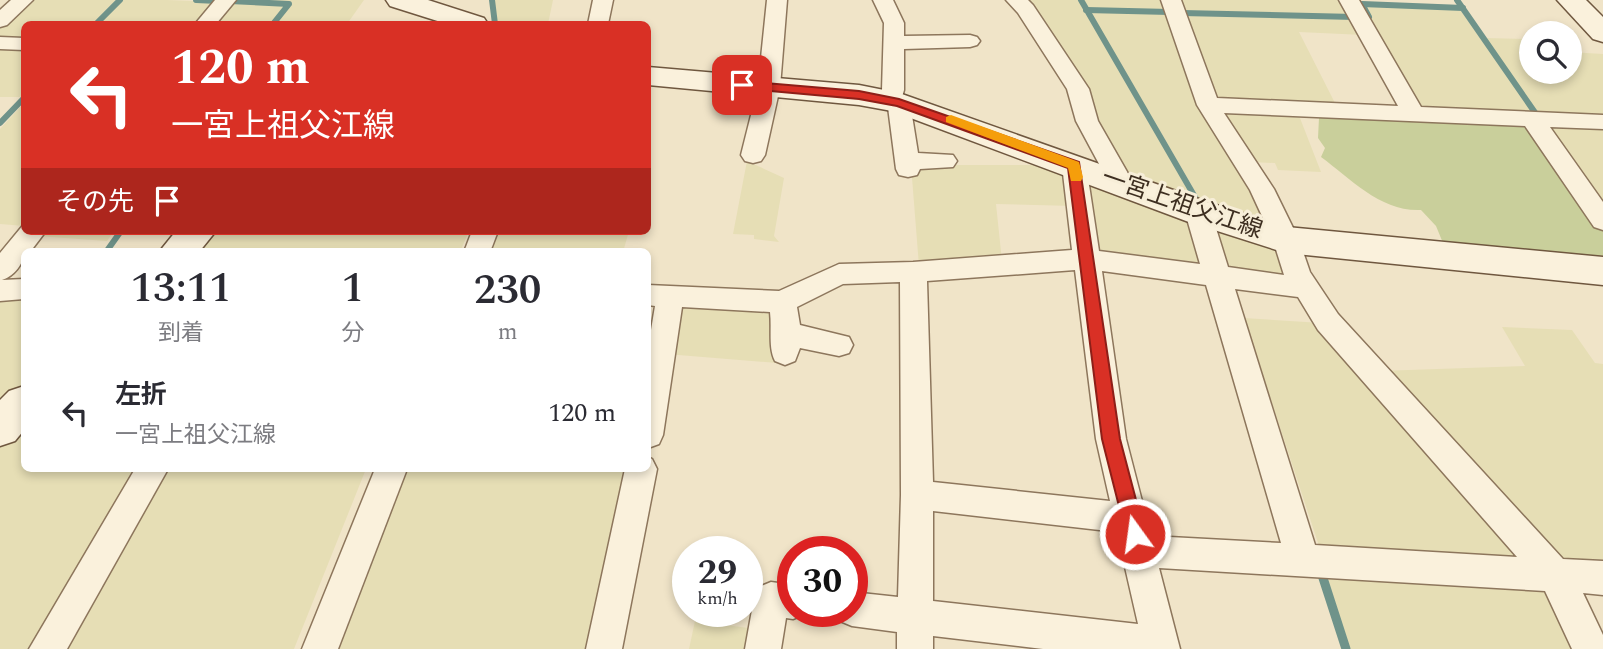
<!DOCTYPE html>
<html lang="ja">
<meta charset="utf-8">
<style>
body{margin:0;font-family:Spectral,"Noto Sans JP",serif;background:#f7f7f7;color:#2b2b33;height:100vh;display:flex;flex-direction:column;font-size:26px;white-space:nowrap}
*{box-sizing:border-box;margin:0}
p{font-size:23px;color:#7c7c81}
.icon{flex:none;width:38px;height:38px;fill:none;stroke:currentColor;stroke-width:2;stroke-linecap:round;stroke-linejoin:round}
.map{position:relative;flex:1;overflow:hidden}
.side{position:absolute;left:21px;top:248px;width:630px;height:224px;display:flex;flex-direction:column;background:#fff;border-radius:10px;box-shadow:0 4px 10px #0003}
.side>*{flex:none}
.banner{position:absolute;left:21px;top:21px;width:630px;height:214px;border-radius:10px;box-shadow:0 4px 10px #0003;background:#d93025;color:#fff;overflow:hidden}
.controls{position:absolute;left:1519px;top:21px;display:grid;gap:14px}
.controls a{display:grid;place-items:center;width:63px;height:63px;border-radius:50%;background:#fff;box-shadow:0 4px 10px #0003;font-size:35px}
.speed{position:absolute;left:672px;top:536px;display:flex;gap:14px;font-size:35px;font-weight:700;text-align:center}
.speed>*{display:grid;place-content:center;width:91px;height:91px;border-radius:50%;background:#fff;box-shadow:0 4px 10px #0003;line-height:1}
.speed small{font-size:18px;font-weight:400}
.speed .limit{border:10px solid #d22;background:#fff;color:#111}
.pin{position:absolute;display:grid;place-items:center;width:60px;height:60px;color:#fff;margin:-30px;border-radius:14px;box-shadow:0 4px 10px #0006}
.me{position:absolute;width:77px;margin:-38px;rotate:346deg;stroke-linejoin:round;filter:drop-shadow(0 0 5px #0008)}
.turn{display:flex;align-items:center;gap:24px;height:147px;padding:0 35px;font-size:32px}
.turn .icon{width:91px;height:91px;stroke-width:2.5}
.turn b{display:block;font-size:49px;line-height:60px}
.then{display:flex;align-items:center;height:66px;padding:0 35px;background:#0003;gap:14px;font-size:26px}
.eta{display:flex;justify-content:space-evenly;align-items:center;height:119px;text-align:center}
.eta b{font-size:42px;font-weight:600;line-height:49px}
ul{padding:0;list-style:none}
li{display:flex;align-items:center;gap:21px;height:91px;padding:0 35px}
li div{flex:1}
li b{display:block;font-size:26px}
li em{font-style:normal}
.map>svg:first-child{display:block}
</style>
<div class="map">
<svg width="1603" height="649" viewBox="0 0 1603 649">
<rect width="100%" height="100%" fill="#f0e4c8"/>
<!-- farmland -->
<g fill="#e6deb5">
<polygon points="27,0 116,0 92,24 24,24 24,40 0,39 0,25"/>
<polygon points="123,0 167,0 219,2 200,24 99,24"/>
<polygon points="231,0 364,0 347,24 275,24 291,3"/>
<polygon points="494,0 553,0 548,24 498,24"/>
<polygon points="1022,0 1078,0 1193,199 1126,177"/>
<polygon points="1084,0 1165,0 1170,12 1089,10"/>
<polygon points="1177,0 1346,0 1354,15 1181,12"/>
<polygon points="229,2 287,4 271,24 210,24"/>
<polygon points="1362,4 1459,8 1534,115 1419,110"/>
<polygon points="1090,11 1172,13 1270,221 1202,203"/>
<polygon points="1182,14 1356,18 1364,35 1299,32 1337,107 1212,100"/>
<polygon points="1485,38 1531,39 1531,72 1570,72 1570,52 1603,54 1603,118 1539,116"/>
<polygon points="0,45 24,46 24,93 21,97 0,97"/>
<polygon points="24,103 24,226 0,224 0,129"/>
<polygon points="1216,108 1298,113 1321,172 1278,170 1275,163 1251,162"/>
<polygon points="1545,123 1603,125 1603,208"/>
<polygon points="747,161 784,178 774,236 779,242 754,239 754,235 733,234"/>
<polygon points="911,165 1050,165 1069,176 1073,206 996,204 1002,261 919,266"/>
<polygon points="1086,178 1196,219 1211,273 1093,257"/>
<polygon points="1216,226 1283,248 1287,282 1231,275"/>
<polygon points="41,231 114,231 107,241 37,236"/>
<polygon points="211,231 469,231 460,252 190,252"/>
<polygon points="494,231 629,231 623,252 485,252"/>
<polygon points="24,296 24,390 0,414 0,298"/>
<polygon points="675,306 775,306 779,328 777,363 666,354"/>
<polygon points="1244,318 1322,323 1533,562 1322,555"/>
<polygon points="1502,327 1572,330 1595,363 1603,364 1603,570 1559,567 1379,371 1525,366"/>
<polygon points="24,419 24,469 139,469 34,649 0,649 0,443"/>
<polygon points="158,469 366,469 294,649 53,649"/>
<polygon points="400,469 628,469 592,649 331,649"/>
<polygon points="1326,574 1540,589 1553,597 1578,649 1350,649"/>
<polygon points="695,621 756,629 752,649 689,649"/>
</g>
<!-- green -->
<path fill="#c9cf9b" d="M1328,114L1519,126L1533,129L1603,214V266L1443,243L1436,226L1421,210C1381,212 1351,179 1321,157L1325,148L1318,138L1319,118Z"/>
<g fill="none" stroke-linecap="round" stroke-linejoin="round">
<!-- stream-far1 -->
<g stroke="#6f938a" stroke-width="6">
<polyline points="196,0 218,1"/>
<polyline points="492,0 495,24"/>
<polyline points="1081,0 1199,204"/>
<polyline points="1457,0 1536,114"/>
<polyline points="230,1 289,4 273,24"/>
<polyline points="1086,10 1170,12"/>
<polyline points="1182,13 1355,17"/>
<polyline points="1369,17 1362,4 1463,8"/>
<polyline points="96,24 120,0"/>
<polyline points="0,123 24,98"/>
<polyline points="106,252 121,231"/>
</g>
<!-- stream -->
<polyline stroke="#6f938a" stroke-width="9" points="1323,578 1346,649"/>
<defs>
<g id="street">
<polygon points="11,0 33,0 7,25 0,27 0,10"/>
<polygon points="215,0 236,0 216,24 195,24"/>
<polygon points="593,0 613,0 608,24 588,24"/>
<polygon points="767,0 787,0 780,87 765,155 761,161 753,163 745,161 741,155 758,87"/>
<polygon points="873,0 893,0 904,23 904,36 970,35 977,37 980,41 977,45 970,47 904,49 904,90 902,97 910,103 918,153 953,155 957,161 953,167 920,169 917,175 908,177 899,175 896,169 888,107 881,105 878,100 882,90 884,23"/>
<polygon points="1006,0 1028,0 1033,5 1089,89 1098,121 1134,184 1131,190 1122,192 1113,190 1076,121 1067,89 1018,13"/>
<path d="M1161,0H1181L1217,98L1398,106L1339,0H1359L1421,107L1603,115V129L1550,127L1603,202V230L1594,227L1525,126L1224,113L1274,189L1299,240L1310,272L1338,314L1563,559L1603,561V595L1583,593L1603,635V649H1572L1545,591L1159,568L1180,649H1043L933,636V649H897V632L852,626L840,621L835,611H852V592L898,597L901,495L900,282L843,284L797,307L800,325L849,337L853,345L849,353L839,356L800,348L795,361L785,365L775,361C768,348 772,328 770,312L682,307L663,435L659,444L648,448V348L655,306L648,305V285L779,291L839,264L913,262L1072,250L1062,165L1066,159L1074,157L1082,159L1086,165L1099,251L1200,264L1185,212L1189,206L1198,203L1207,206L1211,212L1228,267L1284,275L1273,240L1250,190L1197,105ZM1075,270L1096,439L1110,501L933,482L927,281ZM1102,271L1206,285L1281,543L1151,536L1126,439ZM1235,289L1298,297L1318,330L1517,557L1315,545ZM933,511L1117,532L1138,624L933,601Z"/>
<polygon points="0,37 24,38 24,50 0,49"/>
<path d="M24,224V231H46L30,252H24C24,264 13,277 2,280L24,279V299L0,301V253Z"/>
<polygon points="472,231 498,231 490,252 464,252"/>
<polygon points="648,457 652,459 657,469 622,649 586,649 625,469 648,469"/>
<polygon points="135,469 168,469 67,649 29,649"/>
<polygon points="375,469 407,469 338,649 302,649"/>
<polygon points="771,582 793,585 793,611 807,611 805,614 793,619 786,618 781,649 745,649 754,599 759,587"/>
</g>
<g id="secondary">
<polygon points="386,0 428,0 484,18 488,24 447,24 390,6"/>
<polygon points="1557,0 1586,0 1603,17 1603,42 1593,39"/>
<polygon points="648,67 859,85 899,93 1210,203 1287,227 1603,257 1603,285 1286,253 1186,221 892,111 859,105 648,85"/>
<polygon points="176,231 216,231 199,252 159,252"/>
<polygon points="24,386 24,430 15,441 0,446 0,400 9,391"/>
</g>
</defs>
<!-- street casing -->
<use href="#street" stroke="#8d765c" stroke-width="3"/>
<!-- secondary casing -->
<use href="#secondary" stroke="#6f573f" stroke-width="3"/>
<!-- street -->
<use href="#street" fill="#faf1dc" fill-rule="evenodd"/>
<!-- secondary -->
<use href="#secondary" fill="#faf1dc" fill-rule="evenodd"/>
</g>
<!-- route -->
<polygon fill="#d93025" stroke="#8d1f18" stroke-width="2" points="742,81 859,91 899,99 1079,162 1120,439 1145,534 1142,540 1135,543 1128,540 1126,534 1102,439 1068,168 897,106 859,99 738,88 738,82"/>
<!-- slow -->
<polygon fill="#f59e0b" points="951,115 1079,162 1083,177 1081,181 1071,181 1068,168 946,122 946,117"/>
<g text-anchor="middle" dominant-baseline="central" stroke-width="6" stroke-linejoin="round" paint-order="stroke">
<!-- street labels -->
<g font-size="24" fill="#3d2e20" stroke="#f7eed8">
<text transform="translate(1182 204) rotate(19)">一宮上祖父江線</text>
</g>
</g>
</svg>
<div class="controls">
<a><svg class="icon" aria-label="search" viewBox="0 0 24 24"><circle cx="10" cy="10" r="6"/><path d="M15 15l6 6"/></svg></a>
</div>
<div class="speed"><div>29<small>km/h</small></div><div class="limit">30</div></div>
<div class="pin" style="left:742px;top:85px;background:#d93025"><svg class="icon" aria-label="arrive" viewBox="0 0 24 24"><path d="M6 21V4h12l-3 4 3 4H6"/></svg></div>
<svg class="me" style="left:1135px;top:534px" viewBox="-20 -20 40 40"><circle r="17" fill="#d93025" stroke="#fff" stroke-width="3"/><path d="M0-11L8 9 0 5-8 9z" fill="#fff"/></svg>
<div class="banner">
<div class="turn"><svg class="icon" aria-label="left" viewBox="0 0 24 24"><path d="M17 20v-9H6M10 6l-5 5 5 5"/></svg><div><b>120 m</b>一宮上祖父江線</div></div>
<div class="then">その先<svg class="icon" aria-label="arrive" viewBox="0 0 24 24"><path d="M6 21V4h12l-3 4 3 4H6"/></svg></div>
</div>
<section class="side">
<div class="eta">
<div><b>13:11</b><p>到着</p></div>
<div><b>1</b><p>分</p></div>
<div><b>230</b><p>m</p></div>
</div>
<ul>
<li><svg class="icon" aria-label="left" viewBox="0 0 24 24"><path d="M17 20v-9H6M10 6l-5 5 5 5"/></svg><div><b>左折</b><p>一宮上祖父江線</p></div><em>120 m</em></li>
</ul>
</section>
</div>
